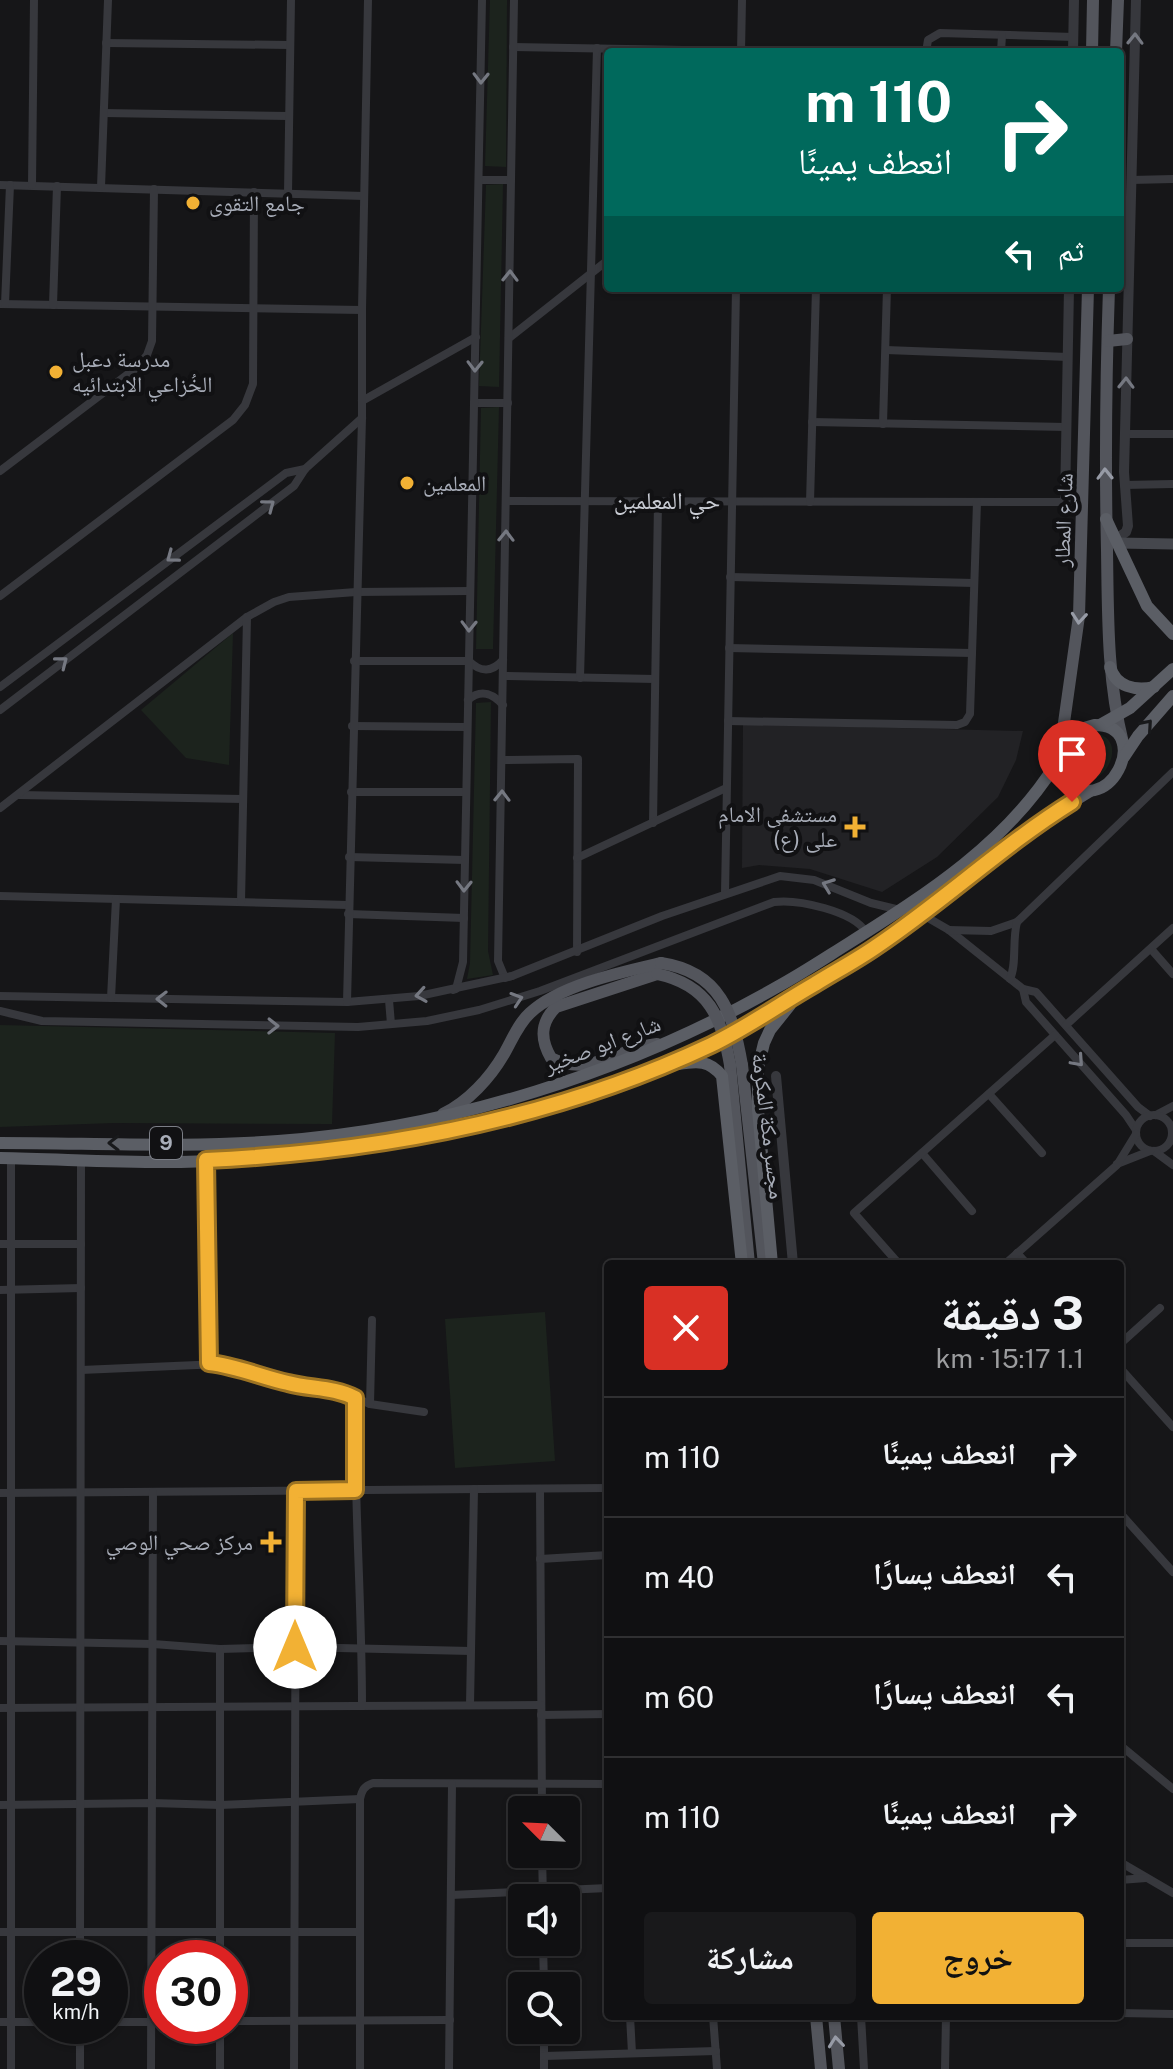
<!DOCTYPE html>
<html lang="ar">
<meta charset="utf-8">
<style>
body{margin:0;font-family:"Public Sans","Noto Naskh Arabic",sans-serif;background:#19191b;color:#f1f3f6;direction:rtl;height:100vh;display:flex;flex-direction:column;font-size:30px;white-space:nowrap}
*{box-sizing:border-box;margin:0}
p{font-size:26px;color:#9c9d9f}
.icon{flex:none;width:44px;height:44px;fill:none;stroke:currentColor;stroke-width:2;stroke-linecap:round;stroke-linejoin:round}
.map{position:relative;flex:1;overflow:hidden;direction:ltr}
.details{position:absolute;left:604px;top:1260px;width:520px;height:760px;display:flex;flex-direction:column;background:#101012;border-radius:8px;box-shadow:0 2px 6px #0004,0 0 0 2px #303032;direction:rtl}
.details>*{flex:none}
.hud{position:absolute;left:604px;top:48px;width:520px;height:244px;border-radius:8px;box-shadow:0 2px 6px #0004,0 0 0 2px #303032;direction:rtl;background:#00695c;color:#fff;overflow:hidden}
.needle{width:52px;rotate:294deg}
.buttons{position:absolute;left:508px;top:1796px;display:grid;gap:16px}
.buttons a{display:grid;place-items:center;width:72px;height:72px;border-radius:8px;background:#101012;box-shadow:0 2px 6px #0004,0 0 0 2px #303032;font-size:40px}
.speed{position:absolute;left:24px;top:1940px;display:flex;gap:16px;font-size:40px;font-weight:700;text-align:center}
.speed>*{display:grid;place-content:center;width:104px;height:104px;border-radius:50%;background:#101012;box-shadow:0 2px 6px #0004,0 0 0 2px #303032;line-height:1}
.speed small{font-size:20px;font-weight:400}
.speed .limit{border:12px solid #d22;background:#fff;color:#111}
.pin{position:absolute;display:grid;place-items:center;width:68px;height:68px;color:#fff;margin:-82px -34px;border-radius:50% 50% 50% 0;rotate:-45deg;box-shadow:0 0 8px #0007}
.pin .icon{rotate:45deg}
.me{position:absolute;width:88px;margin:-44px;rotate:0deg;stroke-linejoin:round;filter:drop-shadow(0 0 6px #0008)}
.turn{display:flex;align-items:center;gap:28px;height:168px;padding:0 40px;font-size:36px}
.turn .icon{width:104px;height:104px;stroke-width:2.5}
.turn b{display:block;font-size:56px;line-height:68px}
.then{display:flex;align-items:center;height:76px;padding:0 40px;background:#0003;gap:16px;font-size:30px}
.round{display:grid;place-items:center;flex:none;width:84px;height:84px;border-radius:8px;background:#19191b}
.head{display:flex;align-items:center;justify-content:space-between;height:136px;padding:0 40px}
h1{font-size:48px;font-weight:700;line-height:60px}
.cta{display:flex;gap:16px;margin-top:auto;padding:16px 40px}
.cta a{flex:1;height:92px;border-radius:8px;background:#f2b134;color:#111;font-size:32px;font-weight:700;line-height:92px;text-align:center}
.cta a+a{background:#19191b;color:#f1f3f6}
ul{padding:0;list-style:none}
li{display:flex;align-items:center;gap:24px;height:120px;padding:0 40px;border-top:2px solid #303032}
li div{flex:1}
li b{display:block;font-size:30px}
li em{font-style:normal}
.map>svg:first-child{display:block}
</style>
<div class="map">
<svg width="1173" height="2069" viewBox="0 0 1173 2069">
<rect width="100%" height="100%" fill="#161618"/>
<!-- built -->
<polygon fill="#222225" points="743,724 1023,731 1016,760 998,797 937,857 882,892 810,869 759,865 742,868"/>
<!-- green -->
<g fill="#1c231d">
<polygon points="490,0 507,0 506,167 485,166"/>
<polygon points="503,184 499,387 479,386 486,185"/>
<polygon points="499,407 493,649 476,649 481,408"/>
<polygon points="233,633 229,765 186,758 141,710"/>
<polygon points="491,702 488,951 493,975 467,979 470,963 476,703"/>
<path d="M1093,733C1134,737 1101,800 1071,775C1062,755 1073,739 1093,733Z"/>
<polygon points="0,1025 335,1033 332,1124 114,1123 0,1127"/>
<polygon points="545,1312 555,1461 455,1468 445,1319"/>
</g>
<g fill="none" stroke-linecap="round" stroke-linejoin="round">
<!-- minor -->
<g stroke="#37383d" stroke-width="8">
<polyline points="106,43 290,45"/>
<polyline points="513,47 741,51"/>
<polyline points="741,52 742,0"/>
<polyline points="926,52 928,40 940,33 1074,37"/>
<polyline points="1001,52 1002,35"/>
<polyline points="104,113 288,116"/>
<polyline points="479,180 511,180"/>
<polyline points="1131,180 1173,179"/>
<polyline points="0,185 364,196"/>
<polyline points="32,185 34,0"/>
<polyline points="101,187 108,0"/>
<polyline points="288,193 291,0"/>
<polyline points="0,304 362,310"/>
<polyline points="5,304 10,185"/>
<polyline points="53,305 57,186"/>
<polyline points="509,338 608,260"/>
<polyline points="886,350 1068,357"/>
<polyline points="362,401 476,337"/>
<polyline points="474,403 508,403"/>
<polyline points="812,422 1066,427"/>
<polyline points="883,424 887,288"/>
<polyline points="1125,434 1173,434"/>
<polyline points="0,471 136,368 147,355 152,341 154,189"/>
<polyline points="1124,485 1173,484"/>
<polyline points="506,501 1084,502"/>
<polyline points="810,502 816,288"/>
<polyline points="730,577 974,583"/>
<polyline points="0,596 233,420 245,405 253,384 254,192"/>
<polyline points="729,648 972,653"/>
<path d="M354,661H469C481,673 492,672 503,660"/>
<polyline points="504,676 655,679"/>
<polyline points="580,678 597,48"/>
<polyline points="0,687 286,473 305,469"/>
<path d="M468,700C481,689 492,693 503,705"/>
<polyline points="0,710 294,486 305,469 362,418"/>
<polyline points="728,721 957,725 965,722 970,714 977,502"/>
<polyline points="352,726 467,727"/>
<polyline points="503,760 578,759 577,952"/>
<polyline points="351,792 466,792"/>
<polyline points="19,795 243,799"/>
<polyline points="0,808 247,617 274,602 289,597 356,592 470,591"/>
<polyline points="653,823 658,502"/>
<polyline points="349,857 465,860"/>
<polyline points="577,858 726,788"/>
<polyline points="725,894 736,288"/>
<polyline points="0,896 348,905"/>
<polyline points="241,902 247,617"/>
<polyline points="348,914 464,918"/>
<polyline points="923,915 949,930 1023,989 1036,992 1138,1107 1150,1116"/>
<polyline points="949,930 991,931 1017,922 1173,772"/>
<polyline points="1151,949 1173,974"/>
<polyline points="512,976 505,978 498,961 514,0"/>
<path d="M1010,979C1017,964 1012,941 1017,922"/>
<polyline points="1023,989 1026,1002 1126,1115 1136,1130"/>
<polyline points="453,990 456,989 463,962 482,0"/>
<polyline points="0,996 347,1002 419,996 512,976 662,916 780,876 814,880 871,903 900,910"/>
<polyline points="111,998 116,899"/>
<polyline points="389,1000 391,1024"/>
<polyline points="347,1002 362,418 362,310 368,0"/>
<path d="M0,1011L42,1021L358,1027L427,1021L479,1010L540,991L774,902C798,899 853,911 866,932"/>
<polyline points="1066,1025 1173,928"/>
<polyline points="989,1094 1042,1153"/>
<polyline points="1156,1115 1173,1106"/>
<circle cx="1154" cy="1133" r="18"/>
<polyline points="1154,1151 1173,1165"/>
<polyline points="922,1153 972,1211"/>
<polyline points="206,1160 209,1363"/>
<polyline points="1117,1164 1150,1151"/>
<polyline points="0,1244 81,1244"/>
<polyline points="1017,1253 1027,1264"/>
<polyline points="899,1264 854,1213 1055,1035"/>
<polyline points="1005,1264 1117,1165 1136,1134"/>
<polyline points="0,1290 81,1288"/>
<polyline points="1120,1344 1160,1308"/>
<polyline points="1120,1368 1173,1427"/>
<polyline points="81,1370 220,1364 287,1383 344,1393 370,1404 424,1412"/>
<path d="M355,1398C354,1501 362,1603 362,1706"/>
<polyline points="370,1404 372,1320"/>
<polyline points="540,1489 542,1810"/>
<polyline points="0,1493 608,1488"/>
<polyline points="1120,1513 1173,1572"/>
<polyline points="540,1559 608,1555"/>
<polyline points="0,1641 153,1644 220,1649 295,1647 471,1651"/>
<polyline points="470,1705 474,1489"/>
<polyline points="0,1708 541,1705"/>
<polyline points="541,1715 608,1714"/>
<polyline points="1120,1745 1173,1789"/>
<polyline points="0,1805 152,1803 220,1805 360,1799"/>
<polyline points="542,1854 543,1898"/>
<polyline points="1120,1862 1173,1893"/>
<polyline points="1120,1880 1146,1878"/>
<polyline points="451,1895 608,1888"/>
<polyline points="0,1932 360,1932"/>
<polyline points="543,1942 544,1986"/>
<polyline points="1120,1943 1173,1943"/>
<polyline points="80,1958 81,1160"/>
<polyline points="220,1958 220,1649"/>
<polyline points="1120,2013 1173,2014"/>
<polyline points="630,2016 632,2053"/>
<polyline points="713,2016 717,2069"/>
<polyline points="861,2016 864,2069"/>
<polyline points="230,2021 450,2020"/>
<polyline points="0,2022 42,2022"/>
<polyline points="110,2022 162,2022"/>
<polyline points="544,2030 544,2069"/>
<polyline points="544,2056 716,2051"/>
<polyline points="11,2069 11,1158"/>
<polyline points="80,2069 80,2026"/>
<polyline points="151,2069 153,1492"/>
<polyline points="220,2069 220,2026"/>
<polyline points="294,2069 296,1491"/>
<path d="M360,2069V1799C362,1790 364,1786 373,1783L608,1784"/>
<polyline points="449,2069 452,1784"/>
<polyline points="945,2069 946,2016"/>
</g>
<!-- tertiary -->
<g stroke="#37383d" stroke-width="10">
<polyline points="1073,52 1074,0"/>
<polyline points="1065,502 1069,288"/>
<polyline points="1116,539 1126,532 1128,526 1124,472 1136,0"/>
<polyline points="776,1076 793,1264"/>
</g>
<!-- secondary -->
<polyline stroke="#45474d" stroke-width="11" points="1118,543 1173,544"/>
<!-- primary -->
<g stroke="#53555c" stroke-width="12">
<polyline points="1092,52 1093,0"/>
<polyline points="1116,52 1118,0"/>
<path d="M1109,288C1106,375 1105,462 1107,550C1108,615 1107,679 1123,743"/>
<polyline points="1108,341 1127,339"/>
<polyline points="1060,751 1079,616 1088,288"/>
<path d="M657,974L556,1007C540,1023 540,1039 551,1058C591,1078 618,1048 657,1044"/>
<polyline points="730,1065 749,1264"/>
<polyline points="742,1065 764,1264"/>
<path d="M443,1114C468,1102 490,1078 504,1054C512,1040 518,1024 530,1013C560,985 622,972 661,963"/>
<polyline points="816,2016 821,2069"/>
<polyline points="834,2016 839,2069"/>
</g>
<!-- trunk -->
<g stroke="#5b5e65" stroke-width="12">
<polyline points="1106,519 1147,606 1173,634"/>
<path d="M1110,667C1116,687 1135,691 1154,687"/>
<path d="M1094,725C1157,724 1107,830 1060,775C1051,750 1070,730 1094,725Z"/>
<polyline points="1100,725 1130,708 1173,669"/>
<polyline points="1124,757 1138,736 1173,696"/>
<path d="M678,1064C698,1061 709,1060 722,1076L742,1264"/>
<path d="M0,1143C92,1143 186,1148 278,1141C449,1129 628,1072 777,987C801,974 825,958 849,943C928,893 1007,843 1057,762"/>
<path d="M0,1158C60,1159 121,1163 181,1162C332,1158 484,1132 625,1079C668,1063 712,1047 752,1023C810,989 871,954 925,913C980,872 1031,826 1090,791"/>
<polyline points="772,1264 758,1110 758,1068 764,1043 770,1030 790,1005"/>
</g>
<!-- primary-bridge -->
<g stroke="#53555c" stroke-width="12">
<path d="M661,963C721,972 733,1014 742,1065"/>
<path d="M657,974C709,985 722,1018 730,1065"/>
</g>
</g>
<!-- one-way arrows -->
<defs><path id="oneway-chevron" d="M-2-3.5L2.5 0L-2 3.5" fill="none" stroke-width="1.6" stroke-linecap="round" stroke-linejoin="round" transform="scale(2)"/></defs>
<g stroke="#757881">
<use href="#oneway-chevron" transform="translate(1135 39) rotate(-89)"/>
<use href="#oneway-chevron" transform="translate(481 78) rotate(91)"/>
<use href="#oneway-chevron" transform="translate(510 276) rotate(-89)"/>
<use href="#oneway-chevron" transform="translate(475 366) rotate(91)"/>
<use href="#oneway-chevron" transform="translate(1126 383) rotate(-89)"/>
<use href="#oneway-chevron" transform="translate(269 505) rotate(-37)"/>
<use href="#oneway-chevron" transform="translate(506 536) rotate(-89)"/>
<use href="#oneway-chevron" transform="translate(172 557) rotate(143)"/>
<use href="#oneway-chevron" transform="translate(469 626) rotate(91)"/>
<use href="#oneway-chevron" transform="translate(62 662) rotate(-38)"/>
<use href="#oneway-chevron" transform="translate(502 796) rotate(-89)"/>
<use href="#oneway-chevron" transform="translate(828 885) rotate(-159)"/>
<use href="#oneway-chevron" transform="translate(464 886) rotate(91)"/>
<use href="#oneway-chevron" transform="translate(421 995) rotate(171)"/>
<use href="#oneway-chevron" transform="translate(162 999) rotate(-179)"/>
<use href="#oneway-chevron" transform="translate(517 999) rotate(-18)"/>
<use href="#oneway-chevron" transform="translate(273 1026) rotate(1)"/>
<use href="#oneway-chevron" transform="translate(1078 1061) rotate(48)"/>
</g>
<g stroke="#979ba6">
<use href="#oneway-chevron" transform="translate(1105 474) rotate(-91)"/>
<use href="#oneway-chevron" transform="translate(1079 618) rotate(95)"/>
<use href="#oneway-chevron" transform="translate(836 2042) rotate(-96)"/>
</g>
<g stroke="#18191b">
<use href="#oneway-chevron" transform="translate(1147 725) rotate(-49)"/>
<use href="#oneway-chevron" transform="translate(114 1143) rotate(180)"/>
</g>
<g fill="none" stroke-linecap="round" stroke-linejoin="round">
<defs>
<path id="route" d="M295,1647L296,1491L355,1490V1398C334,1387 310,1389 288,1383C261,1377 237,1366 209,1363L206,1160C378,1152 554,1119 711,1045C748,1027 780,1004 815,984C836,971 857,960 877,946C944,901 1003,845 1072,802"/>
</defs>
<!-- route casing -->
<use href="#route" stroke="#9d7322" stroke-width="20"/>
<!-- route -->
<use href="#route" stroke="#f2b134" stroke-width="14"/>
</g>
<!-- markers -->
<g fill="#f2b134" stroke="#111113" stroke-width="3">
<circle cx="193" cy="203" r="8"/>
<circle cx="56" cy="372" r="8"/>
<circle cx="407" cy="483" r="8"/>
<path d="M851 815h8v8h8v8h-8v8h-8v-8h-8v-8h8z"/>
<path d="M267 1530h8v8h8v8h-8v8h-8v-8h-8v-8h8z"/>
</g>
<g text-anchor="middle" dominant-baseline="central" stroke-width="8" stroke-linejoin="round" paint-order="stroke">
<!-- shield labels -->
<rect fill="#111113" stroke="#7b7e86" stroke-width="2" x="150" y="1127" width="32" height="32" rx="6"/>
<g font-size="20" font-weight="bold" fill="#a8adb8">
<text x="166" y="1143">9</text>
</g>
<!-- poi labels -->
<g font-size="22" fill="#a8adb8" stroke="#111113" text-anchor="start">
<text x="209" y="203">جامع التقوى</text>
<text x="72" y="359">مدرسة دعبل<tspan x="72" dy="25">الخُزاعي الابتدائيه</tspan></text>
<text x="423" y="483">المعلمين</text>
<text x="837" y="814" text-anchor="end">مستشفی الامام<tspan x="837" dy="25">علی (ع)</tspan></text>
<text x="253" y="1542" text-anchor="end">مركز صحي الوصي</text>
</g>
<!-- street labels -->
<g font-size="22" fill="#a8adb8" stroke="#111113">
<text transform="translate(1063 520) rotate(-88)">شارع المطار</text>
<text transform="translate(602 1044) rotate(-21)">شارع ابو صخير</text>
<text transform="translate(769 1126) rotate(83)">مجسر مكة المكرمة</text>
</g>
<!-- neighbourhood labels -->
<g font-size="24" fill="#c9ccd4" stroke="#111113">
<text x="667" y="500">حي المعلمين</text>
</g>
</g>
</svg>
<div class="buttons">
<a><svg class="needle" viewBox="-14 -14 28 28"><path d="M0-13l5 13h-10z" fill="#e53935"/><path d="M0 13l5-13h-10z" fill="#9c9d9f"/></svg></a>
<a><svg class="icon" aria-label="sound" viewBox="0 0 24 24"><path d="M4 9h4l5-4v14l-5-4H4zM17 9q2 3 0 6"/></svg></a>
<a><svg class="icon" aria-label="search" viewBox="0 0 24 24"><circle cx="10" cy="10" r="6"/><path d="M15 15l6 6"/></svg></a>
</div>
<div class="speed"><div>29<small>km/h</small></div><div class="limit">30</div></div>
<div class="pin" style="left:1072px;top:802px;background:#d93025"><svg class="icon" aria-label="arrive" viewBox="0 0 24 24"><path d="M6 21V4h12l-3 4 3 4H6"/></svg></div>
<svg class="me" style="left:295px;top:1647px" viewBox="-20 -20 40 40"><circle r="19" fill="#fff"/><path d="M0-13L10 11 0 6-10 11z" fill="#f2b134"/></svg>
<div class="hud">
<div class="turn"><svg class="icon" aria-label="right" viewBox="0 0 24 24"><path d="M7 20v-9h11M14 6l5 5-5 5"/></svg><div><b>110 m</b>انعطف يمينًا</div></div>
<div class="then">ثم<svg class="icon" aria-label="left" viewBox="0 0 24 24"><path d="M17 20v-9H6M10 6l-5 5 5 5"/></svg></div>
</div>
<section class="details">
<div class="head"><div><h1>3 دقيقة</h1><p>1.1 km · 15:17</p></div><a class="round" style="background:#d93025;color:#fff"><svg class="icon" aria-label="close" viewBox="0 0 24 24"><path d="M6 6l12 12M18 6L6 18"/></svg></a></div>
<ul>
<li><svg class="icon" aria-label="right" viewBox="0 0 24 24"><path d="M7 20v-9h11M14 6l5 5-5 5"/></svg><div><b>انعطف يمينًا</b></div><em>110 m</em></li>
<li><svg class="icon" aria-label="left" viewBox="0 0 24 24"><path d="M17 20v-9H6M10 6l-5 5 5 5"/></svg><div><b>انعطف يسارًا</b></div><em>40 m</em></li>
<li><svg class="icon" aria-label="left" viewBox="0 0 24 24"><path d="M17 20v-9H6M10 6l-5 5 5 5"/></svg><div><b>انعطف يسارًا</b></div><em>60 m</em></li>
<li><svg class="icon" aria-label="right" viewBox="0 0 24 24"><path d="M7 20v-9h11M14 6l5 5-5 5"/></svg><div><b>انعطف يمينًا</b></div><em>110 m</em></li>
</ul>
<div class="cta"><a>خروج</a><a>مشاركة</a></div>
</section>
</div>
